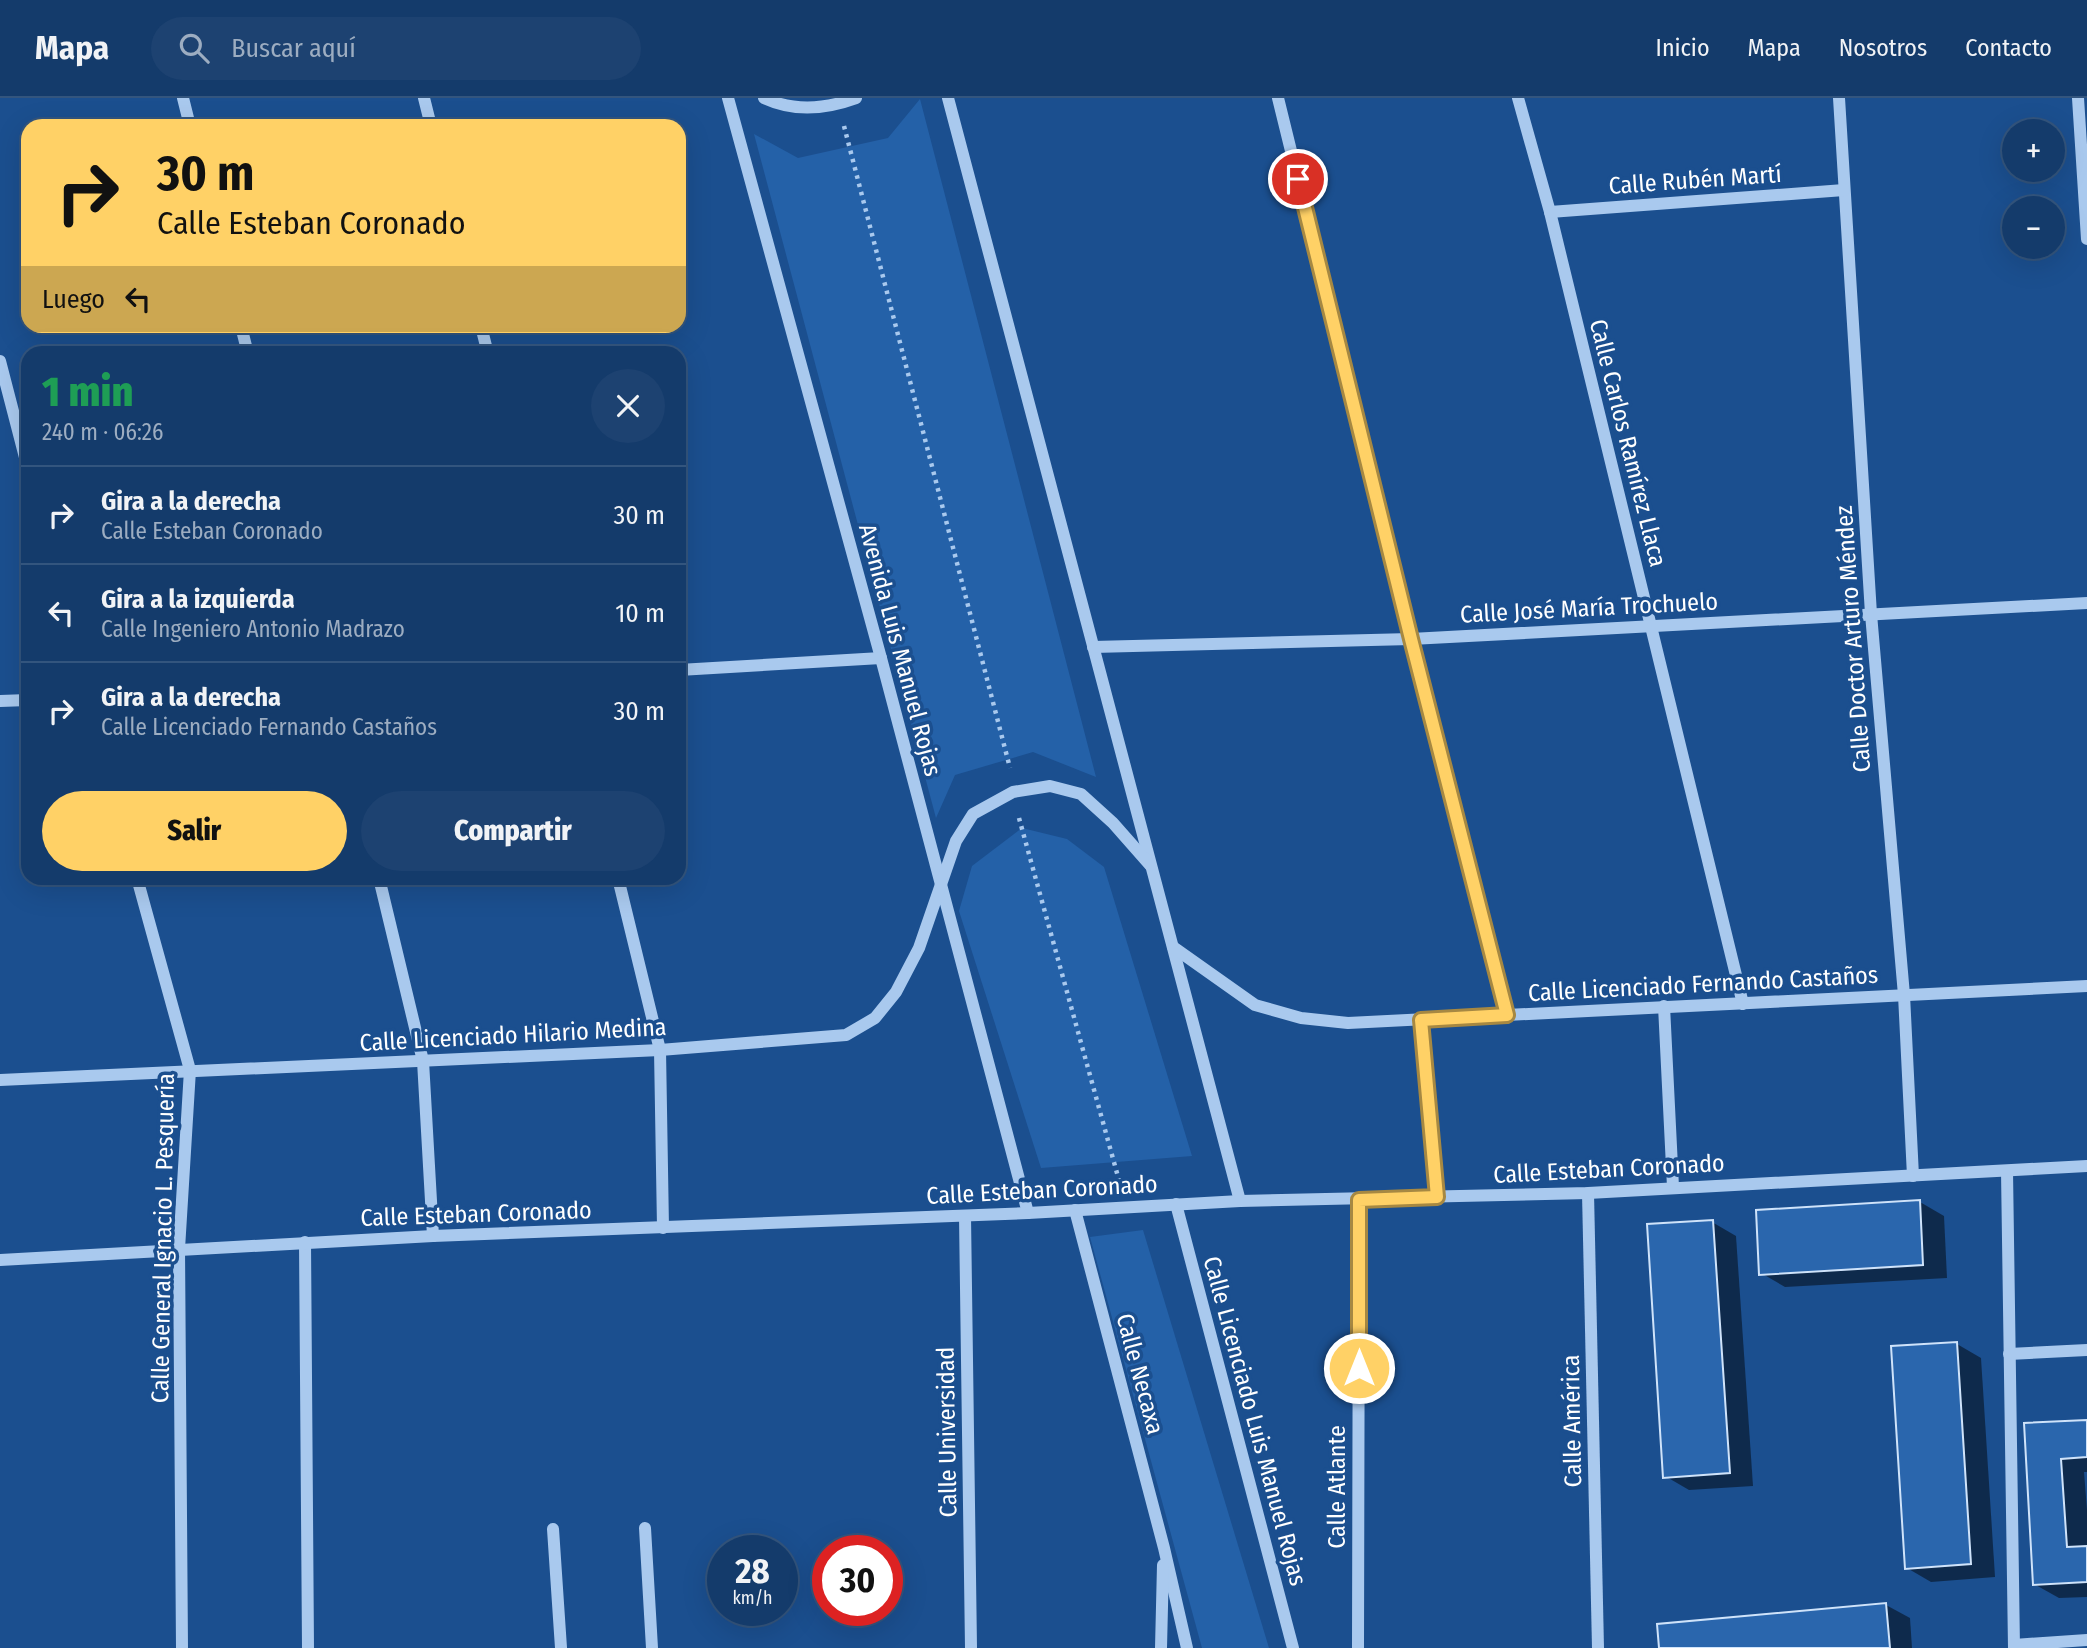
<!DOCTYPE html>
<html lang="es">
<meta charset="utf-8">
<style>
body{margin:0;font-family:"Fira Sans Condensed",sans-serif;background:#1d4271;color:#f1f3f6;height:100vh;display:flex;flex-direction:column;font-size:26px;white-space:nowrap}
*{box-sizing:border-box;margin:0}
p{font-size:23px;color:#9dadc1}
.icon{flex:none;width:38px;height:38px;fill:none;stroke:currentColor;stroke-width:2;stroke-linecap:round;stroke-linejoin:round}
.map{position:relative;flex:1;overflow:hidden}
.sheet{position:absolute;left:21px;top:248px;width:665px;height:539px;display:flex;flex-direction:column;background:#143b6b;border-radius:21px;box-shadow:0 7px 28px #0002,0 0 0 2px #33557e}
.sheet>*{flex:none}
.top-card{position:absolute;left:21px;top:21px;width:665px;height:214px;border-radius:21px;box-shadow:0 7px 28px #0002,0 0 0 2px #33557e;background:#ffd166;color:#111;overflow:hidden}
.fabs{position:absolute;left:2002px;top:21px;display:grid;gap:14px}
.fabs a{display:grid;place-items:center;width:63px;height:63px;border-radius:50%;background:#143b6b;box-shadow:0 7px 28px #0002,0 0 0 2px #33557e;font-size:35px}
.speed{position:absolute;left:707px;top:1437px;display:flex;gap:14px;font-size:35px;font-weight:700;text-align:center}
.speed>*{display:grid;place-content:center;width:91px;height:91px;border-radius:50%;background:#143b6b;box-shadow:0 7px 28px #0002,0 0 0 2px #33557e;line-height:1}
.speed small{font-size:18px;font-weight:400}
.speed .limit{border:10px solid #d22;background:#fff;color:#111}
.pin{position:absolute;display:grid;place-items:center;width:60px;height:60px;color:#fff;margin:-30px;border:4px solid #fff;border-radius:50%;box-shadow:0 2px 7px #0007}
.me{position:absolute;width:77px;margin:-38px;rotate:0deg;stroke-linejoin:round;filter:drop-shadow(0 0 5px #0008)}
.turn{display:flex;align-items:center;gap:24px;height:147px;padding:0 21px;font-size:32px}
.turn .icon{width:91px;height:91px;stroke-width:2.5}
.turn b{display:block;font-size:49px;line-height:60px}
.then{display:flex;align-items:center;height:66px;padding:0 21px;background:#0003;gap:14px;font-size:26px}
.round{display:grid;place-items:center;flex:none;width:74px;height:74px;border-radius:37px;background:#1d4271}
.summary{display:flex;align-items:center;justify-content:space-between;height:119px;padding:0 21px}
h1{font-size:42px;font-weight:800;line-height:52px;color:#1e9e55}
.action{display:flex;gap:14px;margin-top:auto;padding:14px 21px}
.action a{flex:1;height:80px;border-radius:42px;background:#ffd166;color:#111;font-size:28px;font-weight:800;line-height:80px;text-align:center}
.action a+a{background:#1d4271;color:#f1f3f6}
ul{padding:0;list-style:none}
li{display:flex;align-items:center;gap:21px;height:98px;padding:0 21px;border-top:2px solid #33557e}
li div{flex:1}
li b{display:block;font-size:26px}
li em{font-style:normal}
header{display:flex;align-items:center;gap:42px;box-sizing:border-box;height:98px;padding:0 35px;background:#143b6b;border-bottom:2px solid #33557e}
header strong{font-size:33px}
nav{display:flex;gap:38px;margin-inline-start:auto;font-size:24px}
.search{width:490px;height:63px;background:#1d4271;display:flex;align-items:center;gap:18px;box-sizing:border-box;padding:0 24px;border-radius:38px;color:#9dadc1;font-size:26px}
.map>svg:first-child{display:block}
</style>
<header>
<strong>Mapa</strong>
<div class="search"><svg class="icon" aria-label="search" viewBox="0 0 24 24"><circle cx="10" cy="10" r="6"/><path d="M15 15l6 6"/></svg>Buscar aquí</div>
<nav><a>Inicio</a><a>Mapa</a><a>Nosotros</a><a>Contacto</a></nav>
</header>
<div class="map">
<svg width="2087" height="1550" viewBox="0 0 2087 1550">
<rect width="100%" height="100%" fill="#1b4f8f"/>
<!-- green -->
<g fill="#2461a8">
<polygon points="920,1 1096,679 1033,654 955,677 936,720 754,36 798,60 888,40"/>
<polygon points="1022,730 1067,741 1104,769 1192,1058 1041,1070 959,813 972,768"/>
<polygon points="1143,1132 1269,1550 1202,1550 1090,1139"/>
</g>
<!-- shadow -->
<g fill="#0007">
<polygon points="1920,1104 1944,1118 1947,1180 1785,1189 1761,1175"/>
<polygon points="1712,1124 1736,1138 1753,1388 1689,1392 1665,1378"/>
<polygon points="1957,1246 1981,1260 1995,1479 1931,1484 1907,1470"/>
<polygon points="2087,1323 2087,1374 2084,1374 2087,1412 2087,1499 2059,1500 2034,1486 2026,1327"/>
<polygon points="1886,1507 1910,1520 1912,1550 1661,1550"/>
</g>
<!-- building -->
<g fill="#2a66ad" stroke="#cfe3fa" stroke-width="2">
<polygon points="1920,1102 1923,1167 1759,1177 1756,1112"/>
<polygon points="1713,1122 1730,1375 1663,1380 1647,1126"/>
<polygon points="1957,1244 1971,1466 1905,1471 1891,1248"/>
<polygon points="2087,1322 2087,1359 2061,1361 2067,1449 2087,1448 2087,1484 2033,1487 2024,1325"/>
<polygon points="1886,1505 1890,1550 1659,1550 1657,1526"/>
</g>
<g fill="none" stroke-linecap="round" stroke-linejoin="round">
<!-- path -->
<g stroke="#a9c9ee" stroke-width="4.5" stroke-dasharray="3.5 5" stroke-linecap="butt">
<polyline points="844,28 1010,670"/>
<polyline points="1019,720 1120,1086"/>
</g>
<!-- minor -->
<g stroke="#a9c9ee" stroke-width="12">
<polyline points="183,0 190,28"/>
<polyline points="424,0 431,28"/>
<polyline points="728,0 881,560 1028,1115"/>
<path d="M764,0C794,14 826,11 856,0"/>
<polyline points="948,0 1240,1103"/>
<polyline points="1278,0 1411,541 1507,917"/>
<polyline points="1518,0 1550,114 1743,906"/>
<polyline points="1839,0 1871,516 1904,897 1913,1078"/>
<polyline points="2078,0 2087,141"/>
<polyline points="1550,114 1844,92"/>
<polyline points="241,228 248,256"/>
<polyline points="481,228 488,256"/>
<polyline points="0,263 28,371"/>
<polyline points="1093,549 1411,541 2087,505"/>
<polyline points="679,572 881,560"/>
<polyline points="0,603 28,602"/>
<polyline points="137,780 190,972 179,1151 182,1550"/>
<polyline points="379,780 423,963 433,1138"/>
<polyline points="618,780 660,952 663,1130"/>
<polyline points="1173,849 1255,907 1301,920 1348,925 2087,888"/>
<polyline points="1664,908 1673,1089"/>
<polyline points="1421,922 1437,1099"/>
<polyline points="0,982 660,952 846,937 875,920 896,894 919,850 956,743 973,716 1013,694 1050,688 1081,696 1113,725 1150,767"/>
<polyline points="2007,1073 2014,1550"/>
<polyline points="1588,1095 1598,1550"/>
<polyline points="1176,1106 1293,1550"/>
<polyline points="1075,1112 1164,1450 1187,1550"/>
<polyline points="965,1118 971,1550"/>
<polyline points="305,1144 308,1550"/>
<polyline points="0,1162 433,1138 1028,1115 1240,1103 1588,1095 2087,1068"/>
<polyline points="2009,1256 2087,1252"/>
<polyline points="645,1430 652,1550"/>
<polyline points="553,1431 561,1550"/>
<polyline points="2014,1547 2087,1542"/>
<polyline points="1161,1550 1163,1467"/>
<polyline points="1358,1550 1359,1102"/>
</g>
</g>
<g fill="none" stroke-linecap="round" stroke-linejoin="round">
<defs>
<polyline id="route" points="1298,81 1411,541 1507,917 1421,922 1437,1099 1359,1102 1359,1270"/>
</defs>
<!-- route casing -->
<use href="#route" stroke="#a68842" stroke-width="18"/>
<!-- route -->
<use href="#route" stroke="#ffd166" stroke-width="12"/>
</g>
<g text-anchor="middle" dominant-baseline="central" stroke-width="7" stroke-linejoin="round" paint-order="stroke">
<!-- street labels -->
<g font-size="24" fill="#fff" stroke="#1b4f8f">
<text transform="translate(1695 82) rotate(-4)">Calle Rubén Martí</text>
<text transform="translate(1628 345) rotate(76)">Calle Carlos Ramírez Llaca</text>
<text transform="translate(1589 510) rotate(-3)">Calle José María Trochuelo</text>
<text transform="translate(1853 541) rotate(-94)">Calle Doctor Arturo Méndez</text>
<text transform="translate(900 552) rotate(75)">Avenida Luis Manuel Rojas</text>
<text transform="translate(1703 886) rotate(-3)">Calle Licenciado Fernando Castaños</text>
<text transform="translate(513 937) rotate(-3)">Calle Licenciado Hilario Medina</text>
<text transform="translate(1609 1071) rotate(-3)">Calle Esteban Coronado</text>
<text transform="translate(1042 1092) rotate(-3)">Calle Esteban Coronado</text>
<text transform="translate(476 1116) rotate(-2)">Calle Esteban Coronado</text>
<text transform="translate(163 1140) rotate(-89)">Calle General Ignacio L. Pesquería</text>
<text transform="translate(1140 1276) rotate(75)">Calle Necaxa</text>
<text transform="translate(1255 1323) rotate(75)">Calle Licenciado Luis Manuel Rojas</text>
<text transform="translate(1572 1323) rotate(-91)">Calle América</text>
<text transform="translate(947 1334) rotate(-91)">Calle Universidad</text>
<text transform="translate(1337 1389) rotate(-90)">Calle Atlante</text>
</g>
</g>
</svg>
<div class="fabs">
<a>+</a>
<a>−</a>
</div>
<div class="speed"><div>28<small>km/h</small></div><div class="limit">30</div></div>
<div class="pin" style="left:1298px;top:81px;background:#d93025"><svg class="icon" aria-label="arrive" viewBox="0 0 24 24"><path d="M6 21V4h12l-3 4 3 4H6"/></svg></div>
<svg class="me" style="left:1359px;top:1270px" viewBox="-20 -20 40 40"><circle r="17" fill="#ffd166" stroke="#fff" stroke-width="3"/><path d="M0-11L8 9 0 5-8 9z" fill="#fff"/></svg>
<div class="top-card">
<div class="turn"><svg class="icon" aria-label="right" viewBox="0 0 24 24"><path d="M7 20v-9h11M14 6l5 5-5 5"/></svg><div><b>30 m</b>Calle Esteban Coronado</div></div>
<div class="then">Luego<svg class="icon" aria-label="left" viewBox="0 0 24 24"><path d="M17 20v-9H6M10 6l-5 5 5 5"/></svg></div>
</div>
<section class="sheet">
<div class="summary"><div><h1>1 min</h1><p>240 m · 06:26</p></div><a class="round"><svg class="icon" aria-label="close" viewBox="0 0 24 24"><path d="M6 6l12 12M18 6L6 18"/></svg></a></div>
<ul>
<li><svg class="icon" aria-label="right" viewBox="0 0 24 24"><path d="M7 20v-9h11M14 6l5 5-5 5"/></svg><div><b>Gira a la derecha</b><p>Calle Esteban Coronado</p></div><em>30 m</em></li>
<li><svg class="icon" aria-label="left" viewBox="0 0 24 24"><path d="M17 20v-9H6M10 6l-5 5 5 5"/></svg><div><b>Gira a la izquierda</b><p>Calle Ingeniero Antonio Madrazo</p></div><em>10 m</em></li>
<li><svg class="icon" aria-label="right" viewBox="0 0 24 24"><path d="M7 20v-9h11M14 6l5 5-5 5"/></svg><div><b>Gira a la derecha</b><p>Calle Licenciado Fernando Castaños</p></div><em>30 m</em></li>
</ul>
<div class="action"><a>Salir</a><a>Compartir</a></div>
</section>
</div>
